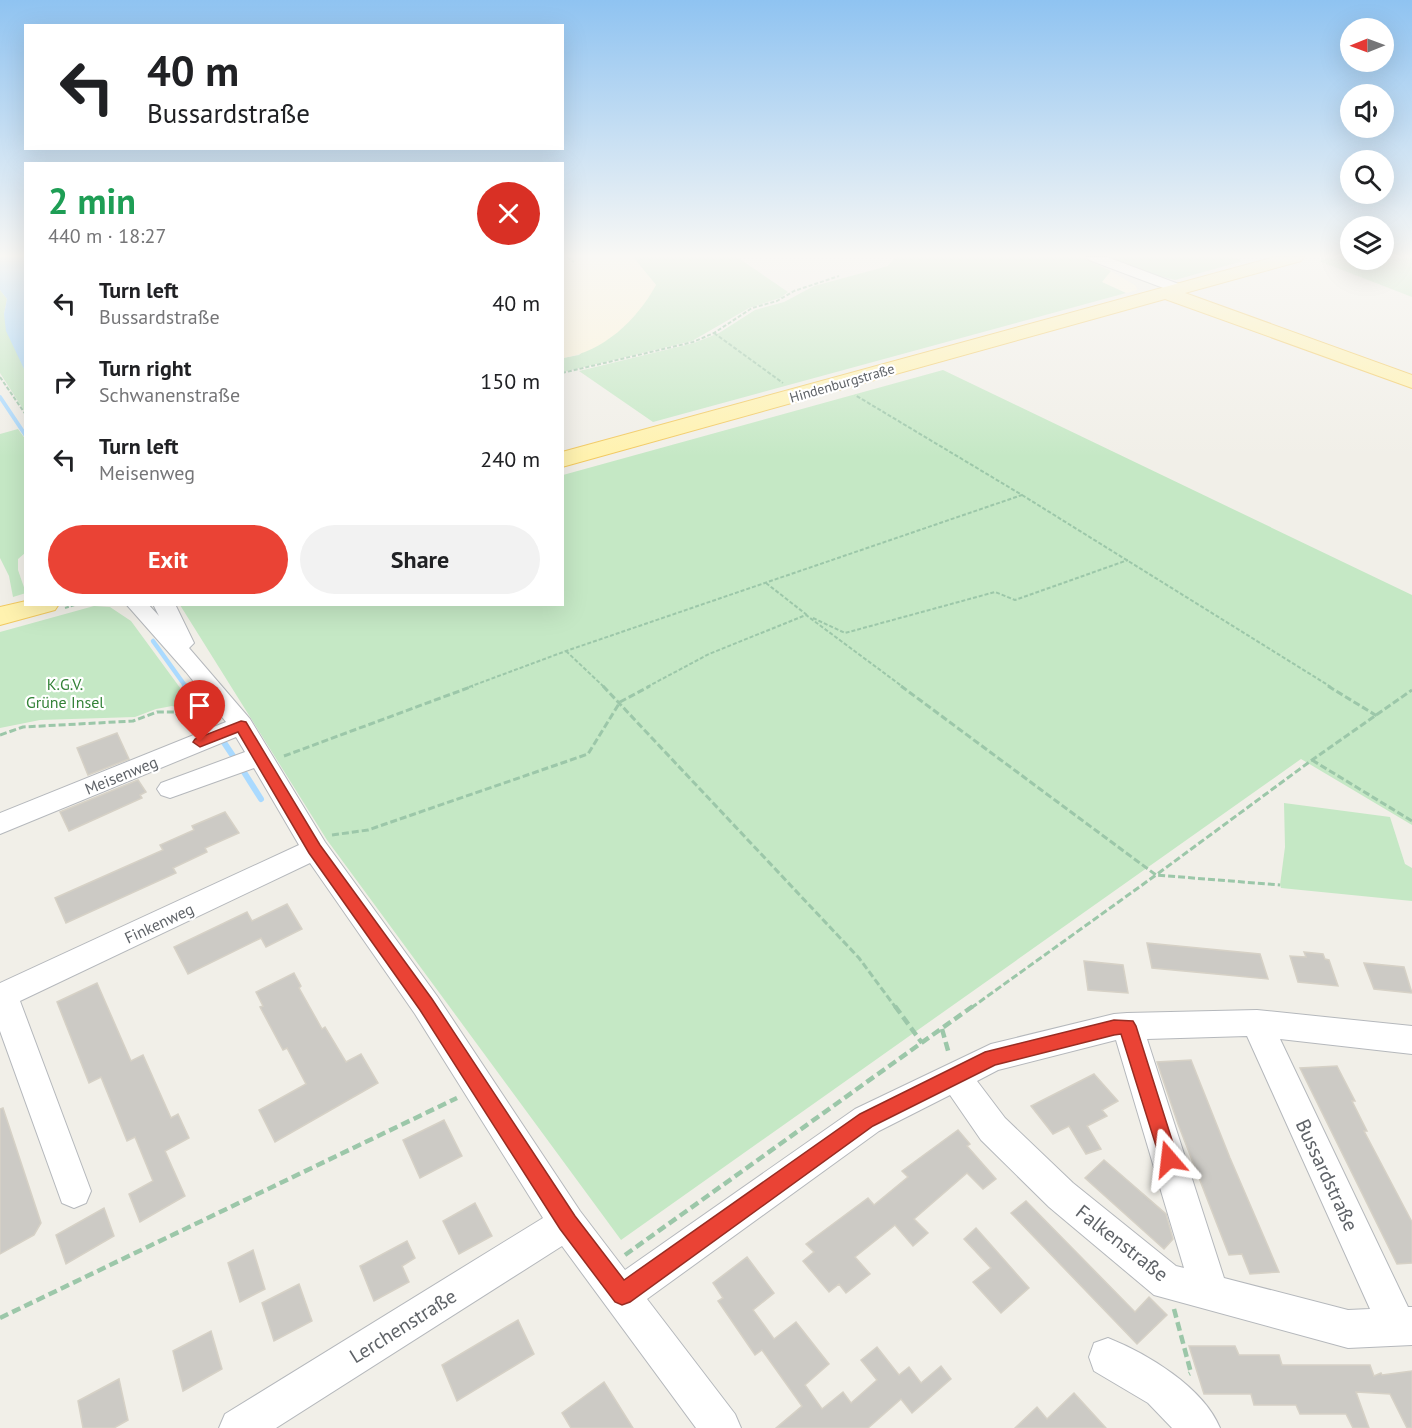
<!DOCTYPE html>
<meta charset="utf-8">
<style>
body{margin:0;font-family:"PT Sans",sans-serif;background:#f2f2f2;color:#202124;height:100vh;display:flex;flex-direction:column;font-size:22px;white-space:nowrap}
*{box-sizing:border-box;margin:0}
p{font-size:20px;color:#757577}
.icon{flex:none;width:33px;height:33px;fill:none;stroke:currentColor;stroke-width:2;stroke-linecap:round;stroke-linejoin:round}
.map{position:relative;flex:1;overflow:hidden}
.panel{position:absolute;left:24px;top:162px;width:540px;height:444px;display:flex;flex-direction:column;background:#fff;border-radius:0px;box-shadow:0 6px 24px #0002}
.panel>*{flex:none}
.banner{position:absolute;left:24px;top:24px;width:540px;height:126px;border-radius:0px;box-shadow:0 6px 24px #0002;background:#fff;color:#202124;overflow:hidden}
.needle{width:39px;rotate:269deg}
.buttons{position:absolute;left:1340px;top:18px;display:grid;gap:12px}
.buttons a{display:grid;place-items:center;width:54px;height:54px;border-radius:50%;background:#fff;box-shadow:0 6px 24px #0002;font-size:30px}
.pin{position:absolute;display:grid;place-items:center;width:51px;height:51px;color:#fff;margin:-62px -26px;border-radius:50% 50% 50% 0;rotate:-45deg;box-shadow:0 0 6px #0007}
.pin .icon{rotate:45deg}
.me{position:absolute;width:66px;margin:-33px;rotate:343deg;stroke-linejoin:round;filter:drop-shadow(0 0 4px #0008)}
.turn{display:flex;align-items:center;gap:21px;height:126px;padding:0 24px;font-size:27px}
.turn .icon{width:78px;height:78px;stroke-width:2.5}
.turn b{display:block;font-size:42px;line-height:51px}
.round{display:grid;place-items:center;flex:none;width:63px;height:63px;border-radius:32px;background:#f2f2f2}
.head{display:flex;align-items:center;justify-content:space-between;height:102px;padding:0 24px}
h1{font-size:36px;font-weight:800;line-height:45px;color:#1e9e55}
.button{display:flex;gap:12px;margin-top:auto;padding:12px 24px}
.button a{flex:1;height:69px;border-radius:36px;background:#ea4335;color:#fff;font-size:24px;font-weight:800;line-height:69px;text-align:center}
.button a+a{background:#f2f2f2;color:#202124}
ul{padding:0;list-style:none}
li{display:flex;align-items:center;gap:18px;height:78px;padding:0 24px}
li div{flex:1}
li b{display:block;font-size:22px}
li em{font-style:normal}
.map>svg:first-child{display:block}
</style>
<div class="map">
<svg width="1412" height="1428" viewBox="0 0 1412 1428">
<rect width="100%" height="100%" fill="#f1efe8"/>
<!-- commercial -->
<polygon fill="#fef7e0" points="1111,271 1136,286 1137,290 1126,293 1101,282"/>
<!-- green -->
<g fill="#c5e8c5">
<polygon points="633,257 737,257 788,292 780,298 749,308 692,341 563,372 563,358 579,355 656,285"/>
<polygon points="895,257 1081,257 1111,271 1102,282 1126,293 653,422 579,371 694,343 719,333 755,310 784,302 814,286 888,266"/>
<polygon points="1106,257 1233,257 1243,261 1175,280 1147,273"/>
<polygon points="1334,257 1350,257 1350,260 1412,257 1412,297 1319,261"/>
<polygon points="0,290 7,299 4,314 25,371 25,412 0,373"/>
<polygon points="943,370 1412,595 1412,825 1301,759 621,1240 327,840 180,605 562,604 563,475"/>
<polygon points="18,429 26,440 25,553 18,559 18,570 26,593 13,597 9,576 0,558 0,434"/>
<polygon points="94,606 110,607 131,621 211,730 199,735 183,709 172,706 156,709 135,717 40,720 0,728 0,632"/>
<polygon points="1284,803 1390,817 1405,864 1412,868 1412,901 1281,888 1280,885 1285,847"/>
</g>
<!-- sand -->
<path fill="#fbf3d9" d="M563,257H633L656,285C637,320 603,352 563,358Z"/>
<!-- water -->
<polygon fill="#aadaff" points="0,257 25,257 25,371 6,331 4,314 7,299 0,290"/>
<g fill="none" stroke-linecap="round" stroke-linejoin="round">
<!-- stream-far2 -->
<polyline stroke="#aadaff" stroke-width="4" points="0,397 26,436"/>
<!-- stream-far1 -->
<polyline stroke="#aadaff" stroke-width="4.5" points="153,641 186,687"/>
<!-- stream -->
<g stroke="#aadaff" stroke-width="6">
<polyline points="185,686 215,729"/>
<polyline points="221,738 235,759"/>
<polyline points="242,769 261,799"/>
</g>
</g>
<!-- building -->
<g fill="#cccac5" stroke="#d6d1c6" stroke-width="1.5">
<polygon points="117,733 129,759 88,775 77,748"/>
<polygon points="138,780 146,792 140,795 142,798 69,831 60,812"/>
<polygon points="225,812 239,833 205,848 207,852 173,868 176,873 66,923 55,898 163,850 160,845 194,830 192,826"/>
<polygon points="287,904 302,929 266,947 261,938 188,974 174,947 247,912 252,921"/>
<polygon points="1147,943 1260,954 1268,979 1152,968"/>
<polygon points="1304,952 1323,954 1325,959 1329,960 1338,986 1298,982 1290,956 1306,957"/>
<polygon points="1084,961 1123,965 1128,993 1088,990"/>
<polygon points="1364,963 1404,967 1412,993 1374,989"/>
<polygon points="294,973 301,986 299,988 322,1029 325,1027 346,1062 361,1054 378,1083 275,1142 259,1110 306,1084 287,1048 283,1050 260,1007 263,1006 256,992"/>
<polygon points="97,983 131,1061 143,1055 171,1118 178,1114 189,1138 165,1151 185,1196 140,1222 129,1194 153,1181 135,1137 127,1141 101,1077 89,1083 57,1002"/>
<polygon points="1191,1060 1230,1158 1279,1272 1250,1274 1242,1254 1229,1255 1178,1124 1157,1062"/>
<polygon points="1337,1066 1355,1101 1352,1101 1367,1131 1364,1131 1412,1222 1412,1263 1397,1264 1300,1068"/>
<polygon points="1094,1074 1118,1101 1102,1110 1107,1116 1087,1126 1101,1149 1086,1154 1069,1126 1053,1134 1031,1106"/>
<polygon points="3,1108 41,1223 34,1235 0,1254 0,1109"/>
<polygon points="444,1120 462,1156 420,1178 403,1140"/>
<polygon points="958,1130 970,1144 967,1146 996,1179 983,1189 967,1173 914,1219 928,1233 913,1246 895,1225 855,1257 870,1274 846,1293 839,1284 829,1292 803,1261 814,1252 806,1244 868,1198 874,1205 908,1177 902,1171"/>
<polygon points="1104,1160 1166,1214 1173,1239 1164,1249 1085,1178"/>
<polygon points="1026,1201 1135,1312 1149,1297 1167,1315 1137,1344 1011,1213"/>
<polygon points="475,1203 492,1236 459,1254 443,1221"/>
<polygon points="104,1208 114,1236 66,1264 56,1235"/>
<polygon points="976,1228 1029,1288 1001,1313 973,1282 991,1268 964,1239"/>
<polygon points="407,1241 415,1258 402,1266 409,1282 374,1301 360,1266"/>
<polygon points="253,1250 265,1289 240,1302 228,1263"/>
<polygon points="747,1257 774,1293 753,1310 764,1325 774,1339 796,1322 829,1364 805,1385 822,1409 843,1392 851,1403 877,1380 861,1360 877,1347 899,1375 909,1367 921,1383 941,1366 951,1379 912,1413 901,1399 868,1428 776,1428 802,1406 762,1350 755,1355 718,1301 723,1298 713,1283"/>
<polygon points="299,1284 312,1321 274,1341 262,1303"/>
<polygon points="518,1320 534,1354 457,1401 442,1365"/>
<polygon points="211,1331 222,1369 183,1391 173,1351"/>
<polygon points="1189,1346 1235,1346 1239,1355 1279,1355 1282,1365 1370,1365 1374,1376 1381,1373 1382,1375 1412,1371 1412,1428 1407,1428 1390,1394 1356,1392 1369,1428 1353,1428 1346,1414 1300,1414 1296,1405 1254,1405 1251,1394 1204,1394"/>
<polygon points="119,1379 128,1420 114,1428 83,1428 78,1401"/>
<polygon points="604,1382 633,1428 571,1428 562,1413"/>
<polygon points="1074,1393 1106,1428 1015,1428 1037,1407 1047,1419"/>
</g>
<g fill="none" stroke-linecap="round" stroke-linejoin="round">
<defs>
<g id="minor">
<polygon points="1087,257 1107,257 1184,286 1186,289 1184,292 1174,292 1089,260"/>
<path d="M126,604H148L159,616L153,604H175L194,643L189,648L250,719L325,842L437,996L580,1211L625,1270L855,1109L991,1044L1114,1014L1127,1013L1257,1010L1412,1026V1054L1280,1039L1408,1307H1412V1345L1348,1348L1154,1295L1049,1207L981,1140L950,1095L879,1131L647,1299L735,1414L741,1428H696L562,1246L276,1428H219L225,1414L543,1218L415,1014L310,863L20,1001L91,1191L86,1203L74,1208L62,1203L0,1031V983L299,845L254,768L170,798L161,795L157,789L161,783L245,752L236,737L0,834V813L226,722L186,672ZM1247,1036L1370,1309L1348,1310L1224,1278L1147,1039ZM1116,1040L1184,1268L1176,1266L1073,1183L1005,1118L977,1081L998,1070Z"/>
<path d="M1108,1338C1148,1354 1203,1387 1220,1428H1172L1148,1403L1094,1371L1089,1357L1094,1343Z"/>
</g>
<g id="major">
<polygon points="1275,257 1304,257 1301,261 1185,293 1412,375 1412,388 1165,299 562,467 562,452"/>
<polygon points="26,601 26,604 59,604 55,610 0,625 0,607"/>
</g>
</defs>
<!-- minor casing -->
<use href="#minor" stroke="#b5b8bc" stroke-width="2"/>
<!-- major casing -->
<use href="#major" stroke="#f2c960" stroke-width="2"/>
<!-- path-far2 -->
<g stroke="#9cc7a9" stroke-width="2" stroke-dasharray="4 2" stroke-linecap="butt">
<polyline points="567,257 574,262"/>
<polyline points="714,333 783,383"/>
<polyline points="562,373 693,342 714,333 752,308 777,301 794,291 839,276"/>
<polyline points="0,377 26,415"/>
<polyline points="1022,495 1331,687"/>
<polyline points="766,583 807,615"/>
<polyline points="65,608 78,604"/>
<polyline points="813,618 845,633 995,592 1015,600 1128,560"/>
<polyline points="566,651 604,687"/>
<polyline points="469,687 566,651 1022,495 855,395"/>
<polyline points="647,687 709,654 806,615 903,687"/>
</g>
<!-- path-far1 -->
<g stroke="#9cc7a9" stroke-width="3" stroke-dasharray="7 3" stroke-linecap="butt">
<polyline points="603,686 859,958 896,1008"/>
<polyline points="901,686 1156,875 1312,760 1412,690"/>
<polyline points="1328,686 1377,716"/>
<polyline points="0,735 23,727 133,721 157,712 175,712 188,727"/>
<polyline points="284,756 473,686"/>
<polyline points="1312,760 1412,821"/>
<polyline points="332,835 368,830 588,754 620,702 650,686"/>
<polyline points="971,1008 1156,875 1280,885"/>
</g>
<!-- path -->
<g stroke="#9cc7a9" stroke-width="4.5" stroke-dasharray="9 4.5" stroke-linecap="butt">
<polyline points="895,1006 922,1043"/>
<polyline points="942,1029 949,1054"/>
<polyline points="625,1255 973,1006"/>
<polyline points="1174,1309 1191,1373 1189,1374"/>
<polyline points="0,1318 457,1098"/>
</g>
<!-- minor -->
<use href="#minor" fill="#fff" fill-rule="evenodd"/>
<!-- major -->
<use href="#major" fill="#fff2af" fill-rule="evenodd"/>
</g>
<!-- sky -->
<linearGradient id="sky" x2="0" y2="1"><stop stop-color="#8fc3f1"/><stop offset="0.56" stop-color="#f9f8f5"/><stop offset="1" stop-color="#f9f8f5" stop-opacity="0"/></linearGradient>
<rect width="1412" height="457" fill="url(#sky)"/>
<!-- route -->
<polygon fill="#ea4335" stroke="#982c22" stroke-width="1.5" points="241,721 246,722 320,845 432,999 575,1216 624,1280 860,1114 985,1052 1114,1020 1133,1021 1136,1026 1178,1159 1176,1165 1169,1168 1162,1165 1121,1034 1114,1035 995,1065 873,1126 630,1302 622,1305 615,1302 560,1229 420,1010 309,853 238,732 200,747 193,742 195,739"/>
<g text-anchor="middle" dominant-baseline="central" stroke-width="4.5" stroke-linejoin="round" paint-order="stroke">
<!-- far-street labels -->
<g font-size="14" fill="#5f6368" stroke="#fff">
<text transform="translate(842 383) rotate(-16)">Hindenburgstraße</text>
</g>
<!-- park labels -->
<g font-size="16" fill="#348238" stroke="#fff">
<text x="65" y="684">K.G.V.<tspan x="65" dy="18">Grüne Insel</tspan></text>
</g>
<!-- street labels -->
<g font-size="16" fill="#5f6368" stroke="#fff">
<text transform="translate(121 775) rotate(-22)">Meisenweg</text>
<text transform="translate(159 923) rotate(-25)">Finkenweg</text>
</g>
<!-- near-street labels -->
<g font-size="20" fill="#5f6368" stroke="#fff">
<text transform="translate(1327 1175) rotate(65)">Bussardstraße</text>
<text transform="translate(1122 1243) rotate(38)">Falkenstraße</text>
<text transform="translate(403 1326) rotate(-32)">Lerchenstraße</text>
</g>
</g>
</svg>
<div class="buttons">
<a><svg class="needle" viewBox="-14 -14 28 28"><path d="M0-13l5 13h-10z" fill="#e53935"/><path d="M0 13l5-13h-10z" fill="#757577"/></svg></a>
<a><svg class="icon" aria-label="sound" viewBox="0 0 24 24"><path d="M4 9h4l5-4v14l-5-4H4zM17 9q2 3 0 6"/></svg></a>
<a><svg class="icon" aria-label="search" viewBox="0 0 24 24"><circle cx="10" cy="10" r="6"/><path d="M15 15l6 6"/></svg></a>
<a><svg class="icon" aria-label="layers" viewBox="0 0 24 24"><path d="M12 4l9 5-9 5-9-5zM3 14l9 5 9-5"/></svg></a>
</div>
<div class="pin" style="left:200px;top:742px;background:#d93025"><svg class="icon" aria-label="arrive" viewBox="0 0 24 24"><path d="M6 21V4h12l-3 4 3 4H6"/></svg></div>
<svg class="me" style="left:1169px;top:1159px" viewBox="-20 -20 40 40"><path d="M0-17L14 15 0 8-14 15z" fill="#ea4335" stroke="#fff" stroke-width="4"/></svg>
<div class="banner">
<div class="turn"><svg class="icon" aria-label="left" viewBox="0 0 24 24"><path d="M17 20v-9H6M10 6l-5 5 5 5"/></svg><div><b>40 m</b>Bussardstraße</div></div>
</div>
<section class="panel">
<div class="head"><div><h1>2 min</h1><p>440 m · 18:27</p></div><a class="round" style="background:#d93025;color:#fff"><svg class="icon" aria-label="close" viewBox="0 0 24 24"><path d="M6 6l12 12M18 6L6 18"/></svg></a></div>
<ul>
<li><svg class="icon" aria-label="left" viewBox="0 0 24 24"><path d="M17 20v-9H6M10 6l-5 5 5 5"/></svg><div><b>Turn left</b><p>Bussardstraße</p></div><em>40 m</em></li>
<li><svg class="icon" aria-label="right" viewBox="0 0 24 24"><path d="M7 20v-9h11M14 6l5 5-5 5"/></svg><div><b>Turn right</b><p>Schwanenstraße</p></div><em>150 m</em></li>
<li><svg class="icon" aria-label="left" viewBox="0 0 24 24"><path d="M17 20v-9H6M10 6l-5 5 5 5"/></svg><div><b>Turn left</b><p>Meisenweg</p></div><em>240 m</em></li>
</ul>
<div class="button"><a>Exit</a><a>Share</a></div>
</section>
</div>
